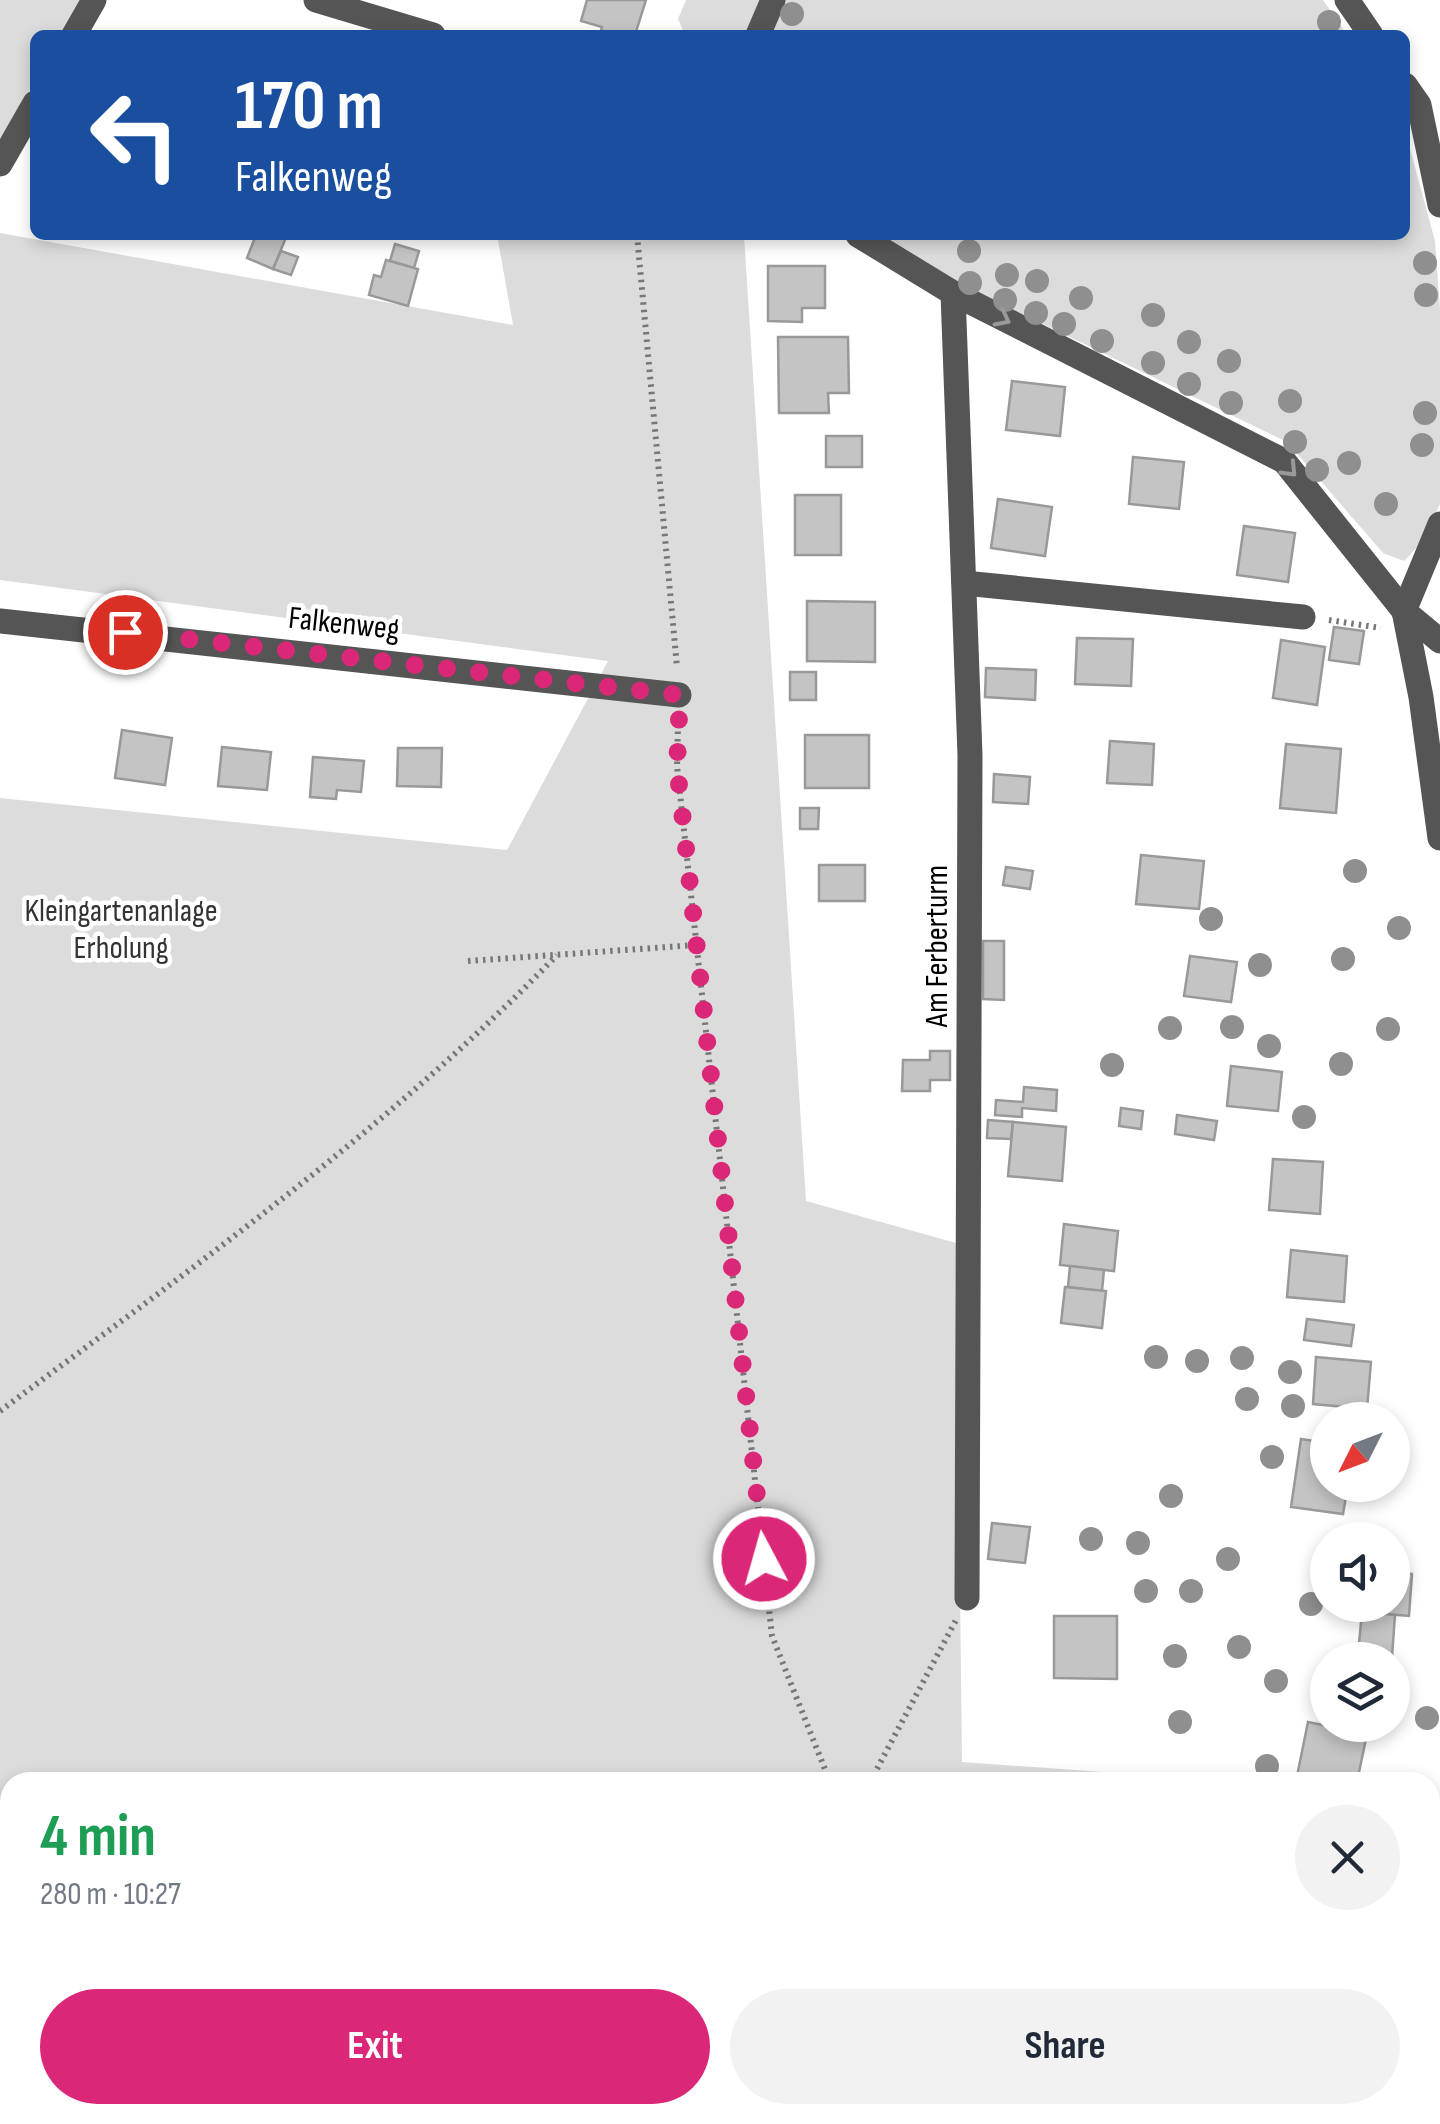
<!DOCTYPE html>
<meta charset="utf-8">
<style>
body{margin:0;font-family:"Sofia Sans Condensed",sans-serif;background:#f2f2f3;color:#1f2937;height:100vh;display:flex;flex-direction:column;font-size:38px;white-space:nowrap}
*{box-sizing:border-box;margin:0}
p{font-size:32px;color:#747a83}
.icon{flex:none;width:55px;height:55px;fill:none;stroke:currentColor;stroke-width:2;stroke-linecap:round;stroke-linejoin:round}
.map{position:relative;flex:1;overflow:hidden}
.drawer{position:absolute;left:0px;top:1772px;width:1440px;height:352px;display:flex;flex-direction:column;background:#fff;border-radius:30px 30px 0 0;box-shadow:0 5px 15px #0003}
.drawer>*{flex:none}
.hud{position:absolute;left:30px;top:30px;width:1380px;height:210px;border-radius:15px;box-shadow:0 5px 15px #0003;background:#1a4fa0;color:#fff;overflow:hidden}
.needle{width:65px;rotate:228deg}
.tools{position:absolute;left:1310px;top:1402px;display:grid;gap:20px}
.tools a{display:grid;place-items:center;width:100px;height:100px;border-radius:50%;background:#fff;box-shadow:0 5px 15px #0003;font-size:50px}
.pin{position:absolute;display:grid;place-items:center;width:85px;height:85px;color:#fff;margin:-42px;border:5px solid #fff;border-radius:50%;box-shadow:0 2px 10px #0007}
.me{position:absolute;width:110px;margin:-55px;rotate:354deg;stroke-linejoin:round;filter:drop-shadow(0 0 8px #0008)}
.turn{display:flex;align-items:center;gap:35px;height:210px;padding:0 40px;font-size:45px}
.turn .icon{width:130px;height:130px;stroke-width:2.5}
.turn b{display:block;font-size:70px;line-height:85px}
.round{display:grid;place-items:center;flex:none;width:105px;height:105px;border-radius:52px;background:#f2f2f3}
.head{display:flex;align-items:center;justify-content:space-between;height:170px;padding:0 40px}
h1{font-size:60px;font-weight:700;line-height:75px;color:#1e9e55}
.primary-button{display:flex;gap:20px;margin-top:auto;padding:20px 40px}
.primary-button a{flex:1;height:115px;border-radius:60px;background:#db2777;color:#fff;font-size:40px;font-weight:700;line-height:115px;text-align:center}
.primary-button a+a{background:#f2f2f3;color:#1f2937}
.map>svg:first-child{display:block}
</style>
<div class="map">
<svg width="1440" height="2124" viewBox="0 0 1440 2124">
<rect width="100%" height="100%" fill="#fff"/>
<!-- green -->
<g fill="#dcdcdc">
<polygon points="0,0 83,0 62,35 35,35 35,81 0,140"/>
<polygon points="686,0 1323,0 1347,35 685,35 678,19"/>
<polygon points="1405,130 1435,241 1440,309 1440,504 1422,542 1404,561 1383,553 1287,442 954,281 876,235 1405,235"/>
<polygon points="0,233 513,325 497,235 744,235 806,1201 956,1243 962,1762 1131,1774 1143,1782 10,1782 10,2115 1221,2115 1221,2124 0,2124 0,798 507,850 608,661 0,580"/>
</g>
<!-- building -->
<g fill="#c4c4c4" stroke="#999" stroke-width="2.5">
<polygon points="587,0 646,0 635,35 620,35 613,31 600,34 602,27 581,21"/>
<polygon points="256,235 287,235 273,269 247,258"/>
<polygon points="395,244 419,251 414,268 390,261"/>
<polygon points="281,251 298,257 291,275 273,269"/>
<polygon points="386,260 418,269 408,306 369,295 374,275 381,277"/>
<polygon points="768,266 825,266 825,308 802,308 802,322 768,321"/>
<polygon points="778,337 848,337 849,393 828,393 829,413 779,413"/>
<polygon points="1012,381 1065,387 1060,436 1006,430"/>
<rect x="826" y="436" width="36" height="31"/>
<polygon points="1133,457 1184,462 1179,509 1129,504"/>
<rect x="795" y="495" width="46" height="60"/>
<polygon points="998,499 1052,507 1045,556 991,548"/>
<polygon points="1244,526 1295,533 1288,582 1237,575"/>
<polygon points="807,601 875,602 875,662 807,661"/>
<polygon points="1334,627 1364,631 1359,664 1329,660"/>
<polygon points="1077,638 1133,639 1131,686 1075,684"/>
<polygon points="1281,640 1325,647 1317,705 1273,698"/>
<polygon points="986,668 1036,670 1035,700 985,697"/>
<rect x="790" y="672" width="26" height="28"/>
<polygon points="122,730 172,738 165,785 115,778"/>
<rect x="805" y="735" width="64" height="53"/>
<polygon points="1110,741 1154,744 1152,785 1107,783"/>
<polygon points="1286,744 1341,749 1336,813 1280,808"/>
<polygon points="222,747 271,752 267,790 218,786"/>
<polygon points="398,748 442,748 441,787 397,786"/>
<polygon points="313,757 364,761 361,792 337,790 336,799 310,797"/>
<polygon points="994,774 1030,777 1028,804 993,802"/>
<polygon points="800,808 819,808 818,829 800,829"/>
<polygon points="1141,855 1204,861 1199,909 1136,904"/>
<rect x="819" y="865" width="46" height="36"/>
<polygon points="1006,867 1033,871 1030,889 1003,885"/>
<polygon points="983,941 1004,941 1004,1000 983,999"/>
<polygon points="1190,956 1237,962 1231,1002 1184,996"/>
<polygon points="930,1051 950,1051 950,1080 930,1080 930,1091 902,1091 903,1060 930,1060"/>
<polygon points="1231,1066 1282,1072 1278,1111 1227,1106"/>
<polygon points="1024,1087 1057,1090 1056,1111 1022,1108 1022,1117 995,1115 996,1100 1023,1102"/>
<polygon points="1121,1108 1143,1111 1141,1129 1119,1126"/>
<polygon points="1177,1115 1217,1121 1214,1140 1175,1134"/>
<polygon points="988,1120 1013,1122 1011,1139 987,1138"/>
<polygon points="1013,1122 1066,1127 1062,1181 1008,1176"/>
<polygon points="1273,1159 1323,1162 1320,1214 1269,1210"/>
<polygon points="1064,1224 1118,1231 1114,1271 1060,1265"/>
<polygon points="1291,1250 1347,1256 1344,1302 1287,1297"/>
<polygon points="1070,1266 1104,1270 1102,1291 1068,1287"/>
<polygon points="1065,1287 1106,1291 1102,1328 1061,1323"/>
<polygon points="1307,1319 1354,1325 1351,1346 1304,1340"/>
<polygon points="1316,1357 1371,1362 1367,1409 1313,1404"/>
<polygon points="1301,1439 1328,1443 1328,1485 1348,1485 1343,1514 1291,1507"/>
<polygon points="992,1523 1030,1527 1025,1563 988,1559"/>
<polygon points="1392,1573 1412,1574 1409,1616 1362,1612 1363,1605 1392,1605"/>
<polygon points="1362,1612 1395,1615 1392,1657 1358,1654"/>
<polygon points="1054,1616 1117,1616 1117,1679 1054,1678"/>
<polygon points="1308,1722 1367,1734 1357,1782 1296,1781"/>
</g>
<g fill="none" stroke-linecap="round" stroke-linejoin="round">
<!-- path -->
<g stroke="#777" stroke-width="6" stroke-dasharray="2.5 5" stroke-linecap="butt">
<polyline points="637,235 677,667"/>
<polyline points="1329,620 1381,628"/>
<polyline points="678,724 677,766 772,1636 830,1782"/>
<polyline points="468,961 696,945"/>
<path d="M0,1411C191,1269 391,1127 557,955"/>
<polyline points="870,1782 956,1620"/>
<polyline points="0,1944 10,1944"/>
<polyline points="962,2115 965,2124"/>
</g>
<!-- minor -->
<g stroke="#555" stroke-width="25">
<polyline points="316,0 433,35"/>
<polyline points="1347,0 1371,35"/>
<polyline points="74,35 94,0"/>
<polyline points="758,35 773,0"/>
<polyline points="1405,85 1419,105 1440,205"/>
<polyline points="0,164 35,103"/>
<polyline points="858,235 953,293 1284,461 1404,611 1440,641"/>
<polyline points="953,293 970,755 967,1598"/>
<polyline points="964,583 1303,617"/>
<polyline points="1404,611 1421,697 1440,838"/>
<polyline points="1404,611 1440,524"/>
<polyline points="0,621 679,695"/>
</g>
</g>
<!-- trees -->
<g fill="#8f8f8f">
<circle cx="792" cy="14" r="12"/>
<circle cx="1329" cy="22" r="12"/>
<circle cx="969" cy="251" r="12"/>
<circle cx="1425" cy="263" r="12"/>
<circle cx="1007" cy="275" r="12"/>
<circle cx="1037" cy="281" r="12"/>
<circle cx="970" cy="283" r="12"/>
<circle cx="1426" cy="295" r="12"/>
<circle cx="1081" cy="298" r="12"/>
<circle cx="1005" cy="300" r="12"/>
<circle cx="1036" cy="313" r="12"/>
<circle cx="1153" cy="315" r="12"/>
<circle cx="1064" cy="324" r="12"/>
<circle cx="1102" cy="341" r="12"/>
<circle cx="1189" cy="342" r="12"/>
<circle cx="1229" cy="361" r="12"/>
<circle cx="1153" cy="363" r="12"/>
<circle cx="1189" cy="384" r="12"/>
<circle cx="1290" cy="401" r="12"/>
<circle cx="1231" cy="403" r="12"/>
<circle cx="1425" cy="413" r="12"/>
<circle cx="1295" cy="442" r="12"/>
<circle cx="1422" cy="445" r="12"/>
<circle cx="1349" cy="463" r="12"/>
<circle cx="1317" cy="470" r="12"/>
<circle cx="1386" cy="504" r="12"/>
<circle cx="1355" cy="871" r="12"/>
<circle cx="1211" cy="919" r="12"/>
<circle cx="1399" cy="928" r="12"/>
<circle cx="1343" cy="959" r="12"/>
<circle cx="1260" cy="965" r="12"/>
<circle cx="1232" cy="1027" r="12"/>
<circle cx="1170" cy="1028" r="12"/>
<circle cx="1388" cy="1029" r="12"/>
<circle cx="1269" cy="1046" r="12"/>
<circle cx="1341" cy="1064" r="12"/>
<circle cx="1112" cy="1065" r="12"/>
<circle cx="1304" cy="1117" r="12"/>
<circle cx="1156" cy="1357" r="12"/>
<circle cx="1242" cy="1358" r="12"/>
<circle cx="1197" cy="1361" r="12"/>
<circle cx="1290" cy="1372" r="12"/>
<circle cx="1247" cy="1399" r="12"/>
<circle cx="1293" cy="1406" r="12"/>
<circle cx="1272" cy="1457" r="12"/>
<circle cx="1171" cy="1496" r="12"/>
<circle cx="1091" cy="1539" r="12"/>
<circle cx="1138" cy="1543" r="12"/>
<circle cx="1228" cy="1559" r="12"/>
<circle cx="1146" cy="1591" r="12"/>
<circle cx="1191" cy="1591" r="12"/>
<circle cx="1311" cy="1604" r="12"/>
<circle cx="1239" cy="1647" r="12"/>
<circle cx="1175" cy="1656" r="12"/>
<circle cx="1276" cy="1681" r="12"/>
<circle cx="1427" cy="1718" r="12"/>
<circle cx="1180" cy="1722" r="12"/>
<circle cx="1267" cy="1766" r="12"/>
</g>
<!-- one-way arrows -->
<defs><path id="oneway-chevron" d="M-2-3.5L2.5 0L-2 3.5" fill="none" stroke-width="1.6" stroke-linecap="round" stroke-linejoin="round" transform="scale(2.5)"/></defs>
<g stroke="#999">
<use href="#oneway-chevron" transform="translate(1003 319) rotate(27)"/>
<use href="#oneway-chevron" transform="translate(1290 470) rotate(46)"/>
</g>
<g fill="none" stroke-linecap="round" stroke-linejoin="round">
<!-- route -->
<polyline stroke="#db2777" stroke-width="18" stroke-dasharray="0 32.4" points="125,632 680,695 677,766 764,1559"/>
</g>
<g text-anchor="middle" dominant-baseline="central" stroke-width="9" stroke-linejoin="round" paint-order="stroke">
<!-- street labels -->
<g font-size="32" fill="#000" stroke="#fff">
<text transform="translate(344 624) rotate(6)">Falkenweg</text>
<text transform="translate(937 946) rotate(-90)">Am Ferberturm</text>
</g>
<!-- park labels -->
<g font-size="32" fill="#333" stroke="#fff">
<text x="121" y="911">Kleingartenanlage<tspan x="121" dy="37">Erholung</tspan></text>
</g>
</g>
</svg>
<div class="tools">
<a><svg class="needle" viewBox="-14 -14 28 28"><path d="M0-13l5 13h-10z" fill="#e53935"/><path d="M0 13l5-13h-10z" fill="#747a83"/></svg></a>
<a><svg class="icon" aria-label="sound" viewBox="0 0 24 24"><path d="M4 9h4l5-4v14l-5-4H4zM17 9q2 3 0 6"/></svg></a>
<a><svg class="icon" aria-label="layers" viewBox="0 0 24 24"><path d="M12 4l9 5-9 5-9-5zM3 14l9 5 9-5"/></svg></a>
</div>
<div class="pin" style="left:125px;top:632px;background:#d93025"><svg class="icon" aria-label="arrive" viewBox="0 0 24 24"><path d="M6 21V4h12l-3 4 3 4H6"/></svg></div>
<svg class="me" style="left:764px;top:1559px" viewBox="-20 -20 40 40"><circle r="17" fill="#db2777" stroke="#fff" stroke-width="3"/><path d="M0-11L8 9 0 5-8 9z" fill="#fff"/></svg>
<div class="hud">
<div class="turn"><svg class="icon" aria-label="left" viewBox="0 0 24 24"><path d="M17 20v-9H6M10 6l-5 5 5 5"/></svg><div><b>170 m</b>Falkenweg</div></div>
</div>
<section class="drawer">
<div class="head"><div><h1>4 min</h1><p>280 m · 10:27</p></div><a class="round"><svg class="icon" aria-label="close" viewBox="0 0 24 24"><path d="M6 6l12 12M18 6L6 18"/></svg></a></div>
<div class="primary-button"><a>Exit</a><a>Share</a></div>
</section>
</div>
